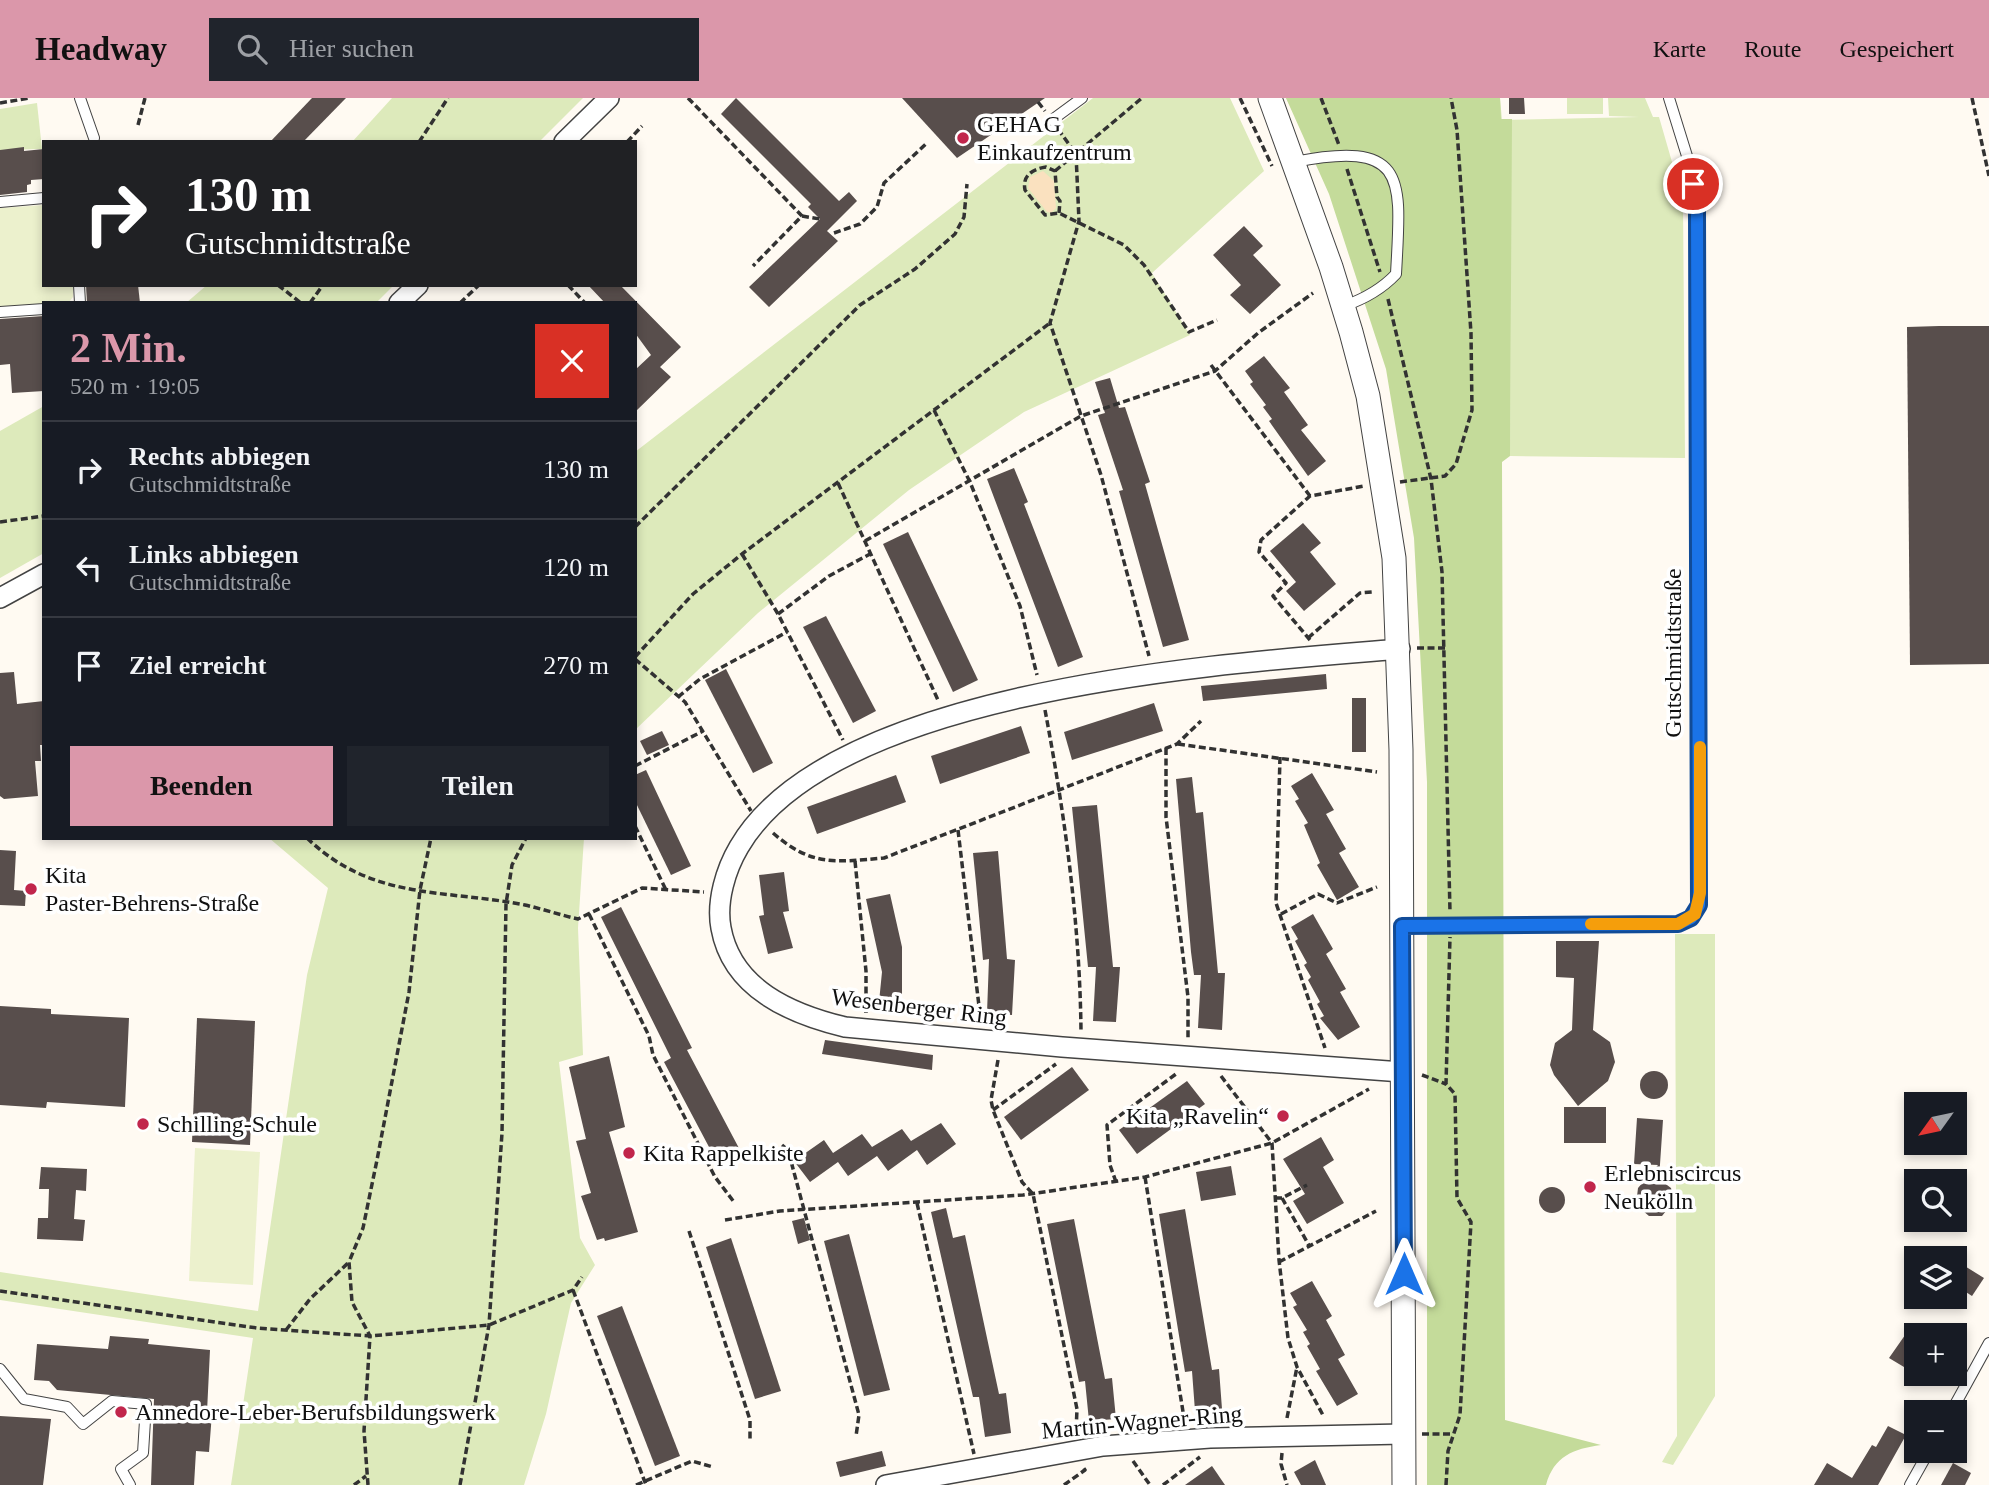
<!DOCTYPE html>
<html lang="de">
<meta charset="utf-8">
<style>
body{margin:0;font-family:Georgia,serif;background:#20242c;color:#f1f3f6;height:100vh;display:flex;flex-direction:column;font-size:26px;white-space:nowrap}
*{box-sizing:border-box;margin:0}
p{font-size:23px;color:#9ea1a6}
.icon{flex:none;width:38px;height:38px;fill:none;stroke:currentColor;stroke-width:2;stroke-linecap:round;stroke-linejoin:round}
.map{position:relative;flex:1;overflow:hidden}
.panel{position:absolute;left:42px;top:203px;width:595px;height:539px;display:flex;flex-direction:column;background:#171b24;border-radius:0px;box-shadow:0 4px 10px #0003}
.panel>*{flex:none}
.top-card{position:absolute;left:42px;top:42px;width:595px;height:147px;border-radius:0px;box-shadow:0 4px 10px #0003;background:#202124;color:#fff;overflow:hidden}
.needle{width:46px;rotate:237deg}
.buttons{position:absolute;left:1904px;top:994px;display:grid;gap:14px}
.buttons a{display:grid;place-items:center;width:63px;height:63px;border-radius:0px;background:#171b24;box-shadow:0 4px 10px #0003;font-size:35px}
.pin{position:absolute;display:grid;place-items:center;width:60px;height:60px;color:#fff;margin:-30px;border:4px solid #fff;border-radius:50%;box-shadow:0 2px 7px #0007}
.me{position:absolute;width:77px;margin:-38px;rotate:0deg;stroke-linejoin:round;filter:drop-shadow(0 0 5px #0008)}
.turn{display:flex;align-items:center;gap:24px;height:147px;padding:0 28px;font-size:32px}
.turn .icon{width:91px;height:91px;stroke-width:2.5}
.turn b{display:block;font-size:49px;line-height:60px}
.round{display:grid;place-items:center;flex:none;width:74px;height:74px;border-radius:0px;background:#20242c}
.headline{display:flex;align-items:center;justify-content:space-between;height:119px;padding:0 28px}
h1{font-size:42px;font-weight:700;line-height:52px;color:#db97aa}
.action{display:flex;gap:14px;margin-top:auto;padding:14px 28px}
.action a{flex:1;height:80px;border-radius:0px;background:#db97aa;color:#111;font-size:28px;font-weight:700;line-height:80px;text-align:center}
.action a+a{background:#20242c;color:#f1f3f6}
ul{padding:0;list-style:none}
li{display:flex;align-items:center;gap:21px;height:98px;padding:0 28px;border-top:2px solid #363941}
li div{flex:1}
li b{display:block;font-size:26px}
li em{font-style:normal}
header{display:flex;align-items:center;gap:42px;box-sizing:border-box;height:98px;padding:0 35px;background:#db97aa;color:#111}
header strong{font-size:33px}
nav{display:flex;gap:38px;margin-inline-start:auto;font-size:24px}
.search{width:490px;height:63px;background:#20242c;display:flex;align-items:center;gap:18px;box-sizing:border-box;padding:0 24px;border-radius:0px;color:#9ea1a6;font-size:26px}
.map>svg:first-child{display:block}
</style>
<header>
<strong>Headway</strong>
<div class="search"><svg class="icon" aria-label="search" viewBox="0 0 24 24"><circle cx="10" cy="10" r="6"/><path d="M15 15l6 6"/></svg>Hier suchen</div>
<nav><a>Karte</a><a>Route</a><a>Gespeichert</a></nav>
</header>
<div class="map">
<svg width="1989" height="1387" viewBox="0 0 1989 1387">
<rect width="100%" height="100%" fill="#fffaf2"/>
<!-- green -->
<g fill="#ddeabb">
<polygon points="392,0 583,0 539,44 352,44"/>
<polygon points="1093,0 1230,0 1264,73 1152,175 1190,237 1024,314 909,392 758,515 635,632 635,354"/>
<polygon points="1286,0 1500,0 1502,22 1639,19 1609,18 1608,0 1645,0 1653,19 1659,19 1683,102 1685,360 1510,358 1511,22 1306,40"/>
<rect x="1567" y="0" width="36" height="16"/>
<polygon points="37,5 42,51 0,52 0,11"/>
<polygon points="207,187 394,187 376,205 186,205"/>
<polygon points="44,308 44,455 0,480 0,333"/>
<polygon points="269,740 584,740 578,830 583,957 559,964 580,1140 595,1167 571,1205 546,1316 524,1387 231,1387 253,1240 0,1202 0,1174 258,1213 307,877 328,790"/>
<polygon points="1675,836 1715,836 1715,1298 1673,1367 1662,1364 1677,1338"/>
</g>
<!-- forest -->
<path fill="#c4db9a" d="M1286,0H1500L1501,21H1512L1510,358L1502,364L1505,1322L1601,1347C1573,1351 1554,1358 1546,1387H1427V684L1414,440L1386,271L1329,96Z"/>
<!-- sand -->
<polygon fill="#fae1bf" points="1043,73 1054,83 1056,110 1051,115 1047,114 1028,90 1030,79"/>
<!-- pitch -->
<g fill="#ecf1cd">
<polygon points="44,107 44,187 73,187 73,199 69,204 0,211 0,110"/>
<polygon points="195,1050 260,1054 253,1187 189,1183"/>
</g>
<!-- building -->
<g fill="#584e4c">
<polygon points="312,0 346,0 303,44 270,44"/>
<polygon points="736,0 839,103 849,94 857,103 827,133 838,143 769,209 749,189 820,121 808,109 811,106 721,16"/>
<polygon points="902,0 1045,0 957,60"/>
<polygon points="1509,0 1524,0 1525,16 1509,16"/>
<polygon points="24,49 24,53 44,51 44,81 31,82 31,86 27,87 27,94 0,97 0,52"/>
<polygon points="1244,128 1263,148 1253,157 1281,187 1250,216 1230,197 1241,187 1213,157"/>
<polygon points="86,187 138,187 140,205 87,205"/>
<polygon points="588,187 620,187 681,249 660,269 671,279 635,314 635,272 651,257 635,235 635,205 605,205"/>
<polygon points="44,218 44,293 12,295 10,266 0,267 0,221"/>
<polygon points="1939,228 1989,228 1989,566 1910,567 1907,229"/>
<polygon points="1264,258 1290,290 1284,294 1308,327 1301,332 1326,363 1308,378 1269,323 1272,321 1263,309 1266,307 1250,286 1253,284 1245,273"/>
<polygon points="1110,280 1119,310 1125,309 1150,384 1145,386 1189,542 1163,549 1119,393 1123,392 1098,317 1105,315 1095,284"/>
<polygon points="1014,370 1028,404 1024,406 1083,559 1058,569 987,381"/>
<polygon points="1303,425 1321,445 1310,454 1336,486 1304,513 1286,493 1296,484 1270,453"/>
<polygon points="908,434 978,582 953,594 883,446"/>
<polygon points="826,518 876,613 853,625 803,529"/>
<polygon points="726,571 773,665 753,675 705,582"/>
<polygon points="14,574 17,606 44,603 44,647 40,647 41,663 35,663 38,698 4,701 0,698 0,575"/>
<polygon points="1326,576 1327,591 1203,603 1201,588"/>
<rect x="1352" y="600" width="14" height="54"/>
<polygon points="1154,605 1163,633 1072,662 1064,634"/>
<polygon points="1021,628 1030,655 940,686 931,658"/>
<polygon points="662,633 669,647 647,657 640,643"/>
<polygon points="646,672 691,768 671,777 635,703 635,677"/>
<polygon points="1312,675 1334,712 1326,716 1346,751 1339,755 1359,789 1337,802 1317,767 1320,765 1304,727 1308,725 1295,703 1299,701 1291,688"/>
<polygon points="896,677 906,704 817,736 807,709"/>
<polygon points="1192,679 1196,715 1203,714 1218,875 1225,875 1222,932 1198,930 1201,877 1194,877 1191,854 1176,681"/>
<polygon points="1097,707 1113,869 1120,869 1116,924 1093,923 1096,869 1088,869 1072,709"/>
<polygon points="0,752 16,753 14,792 26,793 25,808 0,807"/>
<polygon points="998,753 1007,861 1015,862 1012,917 987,915 989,861 983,862 976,785 973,755"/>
<polygon points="784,774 789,813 783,814 793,850 768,856 759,818 764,817 759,777"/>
<polygon points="890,796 902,849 902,904 879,904 882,874 866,801"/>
<polygon points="621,809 692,950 687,952 741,1054 718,1066 664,964 671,960 601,819"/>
<polygon points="1313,816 1333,851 1326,856 1346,891 1340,894 1360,929 1338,942 1320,920 1324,918 1317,906 1320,904 1308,882 1311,879 1304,867 1307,865 1295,843 1298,841 1291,829"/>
<polygon points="1556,843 1599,843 1593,932 1610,944 1615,964 1608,983 1578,1008 1554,977 1550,967 1555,945 1572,932 1574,880 1556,879"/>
<polygon points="0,908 51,911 51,916 129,920 125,1009 47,1004 46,1010 0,1007"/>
<polygon points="197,920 255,923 250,1047 192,1044"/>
<polygon points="825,942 933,957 932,972 822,956"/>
<polygon points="609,958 625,1029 609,1034 638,1134 605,1143 604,1140 597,1142 581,1098 591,1095 576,1043 586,1041 569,969"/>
<polygon points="1072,969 1089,992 1021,1042 1004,1019"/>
<circle cx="1654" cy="987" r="14"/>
<polygon points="1187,983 1205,1006 1137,1056 1119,1032"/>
<rect x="1564" y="1009" width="42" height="36"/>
<polygon points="1637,1020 1663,1022 1659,1081 1671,1090 1674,1103 1662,1118 1649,1118 1636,1107 1638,1090 1658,1067 1634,1066"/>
<polygon points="941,1025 956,1046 927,1067 917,1052 888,1073 877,1058 848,1078 838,1064 810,1084 794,1063 824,1042 833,1055 862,1036 872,1049 902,1031 911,1043"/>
<polygon points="1321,1039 1334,1062 1323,1069 1344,1105 1307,1126 1293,1103 1305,1096 1283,1061"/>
<polygon points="1231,1068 1236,1097 1201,1103 1196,1074"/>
<polygon points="41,1069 87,1071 86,1093 76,1092 74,1121 85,1122 83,1143 37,1141 38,1120 48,1120 49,1091 39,1091"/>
<circle cx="1552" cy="1102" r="13"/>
<polygon points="946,1110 953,1140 965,1137 999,1296 1006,1295 1011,1335 985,1339 979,1299 973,1299 931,1114"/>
<polygon points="1185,1111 1212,1272 1219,1271 1222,1311 1195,1313 1192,1273 1185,1274 1159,1116"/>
<polygon points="804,1120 810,1142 798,1146 792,1123"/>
<polygon points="1074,1121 1105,1281 1112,1280 1116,1321 1089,1323 1085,1283 1079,1284 1047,1126"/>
<polygon points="849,1136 890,1292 864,1298 824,1143"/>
<polygon points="731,1140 781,1293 755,1301 706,1149"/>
<polygon points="1955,1162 1984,1180 1972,1198 1955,1187"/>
<polygon points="1312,1183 1332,1218 1326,1222 1345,1257 1338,1261 1358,1296 1337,1308 1316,1273 1320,1271 1307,1248 1310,1246 1303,1234 1307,1232 1293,1209 1297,1207 1290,1195"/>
<polygon points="622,1208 680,1358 655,1368 597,1218"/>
<polygon points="1910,1230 1922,1236 1916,1237 1916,1247 1904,1269 1889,1260"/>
<polygon points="110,1238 149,1241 148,1246 210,1252 207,1314 212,1315 209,1354 196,1353 194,1387 151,1387 154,1301 57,1292 49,1283 34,1282 37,1246 108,1251"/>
<polygon points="0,1318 51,1321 43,1387 0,1387"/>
<polygon points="1888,1328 1906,1337 1878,1387 1814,1387 1827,1365 1852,1380 1872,1347 1876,1349"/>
<polygon points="882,1353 886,1368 840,1379 836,1364"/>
<polygon points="1315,1362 1326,1387 1301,1387 1294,1374"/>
<polygon points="1953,1365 1971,1375 1965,1387 1941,1387"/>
<polygon points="1212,1368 1225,1387 1185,1387"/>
</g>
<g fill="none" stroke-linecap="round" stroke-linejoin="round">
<defs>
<g id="service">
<polyline points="80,0 94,40"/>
<polyline points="1052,22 1082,0"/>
<path d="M1294,64C1409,41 1401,81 1396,176C1381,192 1364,201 1344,208"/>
<polyline points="0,104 44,100"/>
<polyline points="79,187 80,205"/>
<polyline points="0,214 44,211"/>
<polyline points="1402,828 1674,826 1689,822 1698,809 1697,114 1687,58 1669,0"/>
<polyline points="0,1271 24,1301 67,1309 83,1326 112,1303 146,1306 143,1355 121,1371 130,1387"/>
<polyline points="1951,1314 1989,1245"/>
<polyline points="1910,1387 1929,1353"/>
</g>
<g id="minor">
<polyline points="564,44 609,0"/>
<polyline points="399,205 418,187"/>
<polyline points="0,500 44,476"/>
<path d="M1400,551C1231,565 832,589 739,749C726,771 716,803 721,830C732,891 791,916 845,929L1062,949L1402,974"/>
<polyline points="886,1387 1103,1348 1210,1340 1404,1336"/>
</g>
<polyline id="tertiary" points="1270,0 1331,169 1351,234 1368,298 1394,460 1401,652 1404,1387"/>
</defs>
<!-- service casing -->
<use href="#service" stroke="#434343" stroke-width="12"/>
<!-- minor casing -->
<use href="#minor" stroke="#434343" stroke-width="22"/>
<!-- tertiary casing -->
<use href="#tertiary" stroke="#434343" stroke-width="25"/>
<!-- path -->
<g stroke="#323232" stroke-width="3.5" stroke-dasharray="7 3.5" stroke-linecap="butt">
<polyline points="688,0 802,118 753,168"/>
<polyline points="1240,0 1272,68"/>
<polyline points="1321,0 1339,47"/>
<polyline points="1972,0 1989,78"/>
<polyline points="1038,4 1045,13"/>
<polyline points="0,5 30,0"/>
<polyline points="138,27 145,0"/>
<polyline points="1058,31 1076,56 1079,123 1050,225 1101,377 1149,558"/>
<polyline points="419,44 448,0"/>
<polyline points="627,44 642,28"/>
<polyline points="1347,71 1380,174"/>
<polyline points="1055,73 1142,0"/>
<path d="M1059,115L1060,103L1057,99L1055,73L1046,69C1033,71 1022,77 1025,92L1045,117L1059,115L1124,147L1144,167L1189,234L1217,222"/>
<polyline points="802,118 820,121"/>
<polyline points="834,135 860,126 877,109 884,85 927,45"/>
<polyline points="278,187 301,205"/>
<polyline points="568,187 585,205"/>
<polyline points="1388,201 1431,381 1442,474 1450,814"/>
<polyline points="310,205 323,187"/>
<polyline points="460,205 479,187"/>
<polyline points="635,257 635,261"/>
<polyline points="1211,267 1310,398"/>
<polyline points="934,312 970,384 1020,508 1037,577"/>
<polyline points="1400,384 1445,378 1456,366 1472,312 1471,235 1457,32 1451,0"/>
<polyline points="838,385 938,602"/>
<polyline points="0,424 44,418"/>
<polyline points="635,429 860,207 915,171 955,136 964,119 967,86"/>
<polyline points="865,443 1081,318 1215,273 1258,235 1313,195"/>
<polyline points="742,456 778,516 843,642"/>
<polyline points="778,516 829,478 870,456"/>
<polyline points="1308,540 1360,495 1372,494"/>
<polyline points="1310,542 1273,498 1286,485 1259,454 1261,442 1310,398 1364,388"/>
<polyline points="1417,550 1446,550"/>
<polyline points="635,559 693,496 742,456 1050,225"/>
<polyline points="635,561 685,604 751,713"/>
<polyline points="678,599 700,581 787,534"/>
<path d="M1045,612C1065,718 1080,827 1081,934"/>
<polyline points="1178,646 1377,674"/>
<polyline points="1166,650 1166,719 1188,899 1188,941"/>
<polyline points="1280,659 1276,805 1325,950"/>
<polyline points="635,668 703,633"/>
<polyline points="635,728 666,792"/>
<polyline points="958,732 981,925"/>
<path d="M773,735C812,769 835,764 884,760L1177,646L1201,623"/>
<path d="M307,740C372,803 445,791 525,807C543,811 560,817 578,821L642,790L704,794"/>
<polyline points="855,763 866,873 866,915"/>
<polyline points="589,816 649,938 653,957 715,1079 734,1104"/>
<polyline points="1281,816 1318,796 1337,805 1377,789"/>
<polyline points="998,962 991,1002 993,1012 1022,1084 1033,1096 1077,1311 1076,1334"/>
<polyline points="1422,977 1446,986"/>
<polyline points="1221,978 1272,1045 1279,1162 1288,1240 1297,1269 1324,1319"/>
<polyline points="993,1012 1056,966"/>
<polyline points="782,1047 788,1052 859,1317 856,1338"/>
<polyline points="1145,1079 1185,1326"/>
<polyline points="1116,1084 1110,1067 1107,1027 1176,976"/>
<polyline points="1275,1100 1282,1100 1307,1087"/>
<polyline points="1282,1100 1310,1149"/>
<polyline points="917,1105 974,1356"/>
<polyline points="725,1122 780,1113 1023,1097 1145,1079 1272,1045 1369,991"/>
<polyline points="689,1133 750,1322 750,1343"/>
<polyline points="1279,1164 1376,1113"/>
<polyline points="573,1192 646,1387"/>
<polyline points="0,1193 257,1230 370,1238 489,1227 573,1192 582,1179"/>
<polyline points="286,1232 310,1201 348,1165"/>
<polyline points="1287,1320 1297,1269"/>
<polyline points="1422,1336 1452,1336"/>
<polyline points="1282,1355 1281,1366 1287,1387"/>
<polyline points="1133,1363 1150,1387"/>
<polyline points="354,1387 366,1378"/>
<polyline points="368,1387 364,1333 370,1238 352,1204 349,1164 363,1130 377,1062 409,894 420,792 431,740"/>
<polyline points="460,1387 489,1227 502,1035 506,806 512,767 526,740"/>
<polyline points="636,1387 692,1363 713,1369"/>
<polyline points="1064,1387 1085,1372 1083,1369"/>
<polyline points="1163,1387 1200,1359"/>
<polyline points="1446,1387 1448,1353 1460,1317 1471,1124 1457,1100 1455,996 1446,986 1450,839"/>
</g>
<!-- service -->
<use href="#service" stroke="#fff" stroke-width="10"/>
<!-- minor -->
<use href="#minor" stroke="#fff" stroke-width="19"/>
<!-- tertiary -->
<use href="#tertiary" stroke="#fff" stroke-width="23"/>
</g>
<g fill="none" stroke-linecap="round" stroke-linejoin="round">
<defs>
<polyline id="route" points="1404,1176 1402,828 1678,826 1691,820 1699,807 1697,114 1693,86"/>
</defs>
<!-- route casing -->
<use href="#route" stroke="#114b97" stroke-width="18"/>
<!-- route -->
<use href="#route" stroke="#1a73e8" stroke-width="12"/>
<!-- slow -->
<polyline stroke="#f59e0b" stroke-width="12" points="1591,826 1678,826 1695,816 1700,795 1700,649"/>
</g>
<!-- markers -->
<g fill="#c1264c" stroke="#fff" stroke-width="2.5">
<circle cx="963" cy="40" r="7"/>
<circle cx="31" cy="791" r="7"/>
<circle cx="1283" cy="1018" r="7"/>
<circle cx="143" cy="1026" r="7"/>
<circle cx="629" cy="1055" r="7"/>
<circle cx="1590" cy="1089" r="7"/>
<circle cx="121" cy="1314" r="7"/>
</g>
<g text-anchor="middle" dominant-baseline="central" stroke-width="7" stroke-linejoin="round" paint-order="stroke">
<!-- poi labels -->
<g font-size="24" fill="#101010" stroke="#fff" text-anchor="start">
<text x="977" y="26">GEHAG<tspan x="977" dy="28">Einkaufzentrum</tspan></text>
<text x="45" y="777">Kita<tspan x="45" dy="28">Paster-Behrens-Straße</tspan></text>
<text x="1269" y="1018" text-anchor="end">Kita „Ravelin“</text>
<text x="157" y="1026">Schilling-Schule</text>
<text x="643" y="1055">Kita Rappelkiste</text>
<text x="1604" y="1075">Erlebniscircus<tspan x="1604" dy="28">Neukölln</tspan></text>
<text x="135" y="1314">Annedore-Leber-Berufsbildungswerk</text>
</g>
<!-- street labels -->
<g font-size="24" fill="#101010" stroke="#fff">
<text transform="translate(1673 555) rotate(-90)">Gutschmidtstraße</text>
<text transform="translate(919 909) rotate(7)">Wesenberger Ring</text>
<text transform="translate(1142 1324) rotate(-5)">Martin-Wagner-Ring</text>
</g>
</g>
</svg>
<div class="buttons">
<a><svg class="needle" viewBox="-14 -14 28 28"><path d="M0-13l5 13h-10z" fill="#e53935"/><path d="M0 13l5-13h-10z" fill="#9ea1a6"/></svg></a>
<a><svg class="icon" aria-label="search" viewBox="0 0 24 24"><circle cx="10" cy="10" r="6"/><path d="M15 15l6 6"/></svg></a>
<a><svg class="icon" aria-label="layers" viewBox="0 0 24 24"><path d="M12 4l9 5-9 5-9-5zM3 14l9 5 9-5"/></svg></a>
<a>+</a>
<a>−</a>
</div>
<div class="pin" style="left:1693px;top:86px;background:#d93025"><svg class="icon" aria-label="arrive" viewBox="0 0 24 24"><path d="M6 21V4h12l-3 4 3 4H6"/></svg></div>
<svg class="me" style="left:1404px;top:1176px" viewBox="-20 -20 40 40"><path d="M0-17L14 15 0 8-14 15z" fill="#1a73e8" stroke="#fff" stroke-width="4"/></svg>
<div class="top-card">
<div class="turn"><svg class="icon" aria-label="right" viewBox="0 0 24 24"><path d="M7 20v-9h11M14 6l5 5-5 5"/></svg><div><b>130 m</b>Gutschmidtstraße</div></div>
</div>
<section class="panel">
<div class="headline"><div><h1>2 Min.</h1><p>520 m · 19:05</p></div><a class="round" style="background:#d93025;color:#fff"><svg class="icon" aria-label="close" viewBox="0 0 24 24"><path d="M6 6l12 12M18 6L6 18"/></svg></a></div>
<ul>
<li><svg class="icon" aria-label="right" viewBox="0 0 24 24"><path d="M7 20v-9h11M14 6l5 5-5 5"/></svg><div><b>Rechts abbiegen</b><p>Gutschmidtstraße</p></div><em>130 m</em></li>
<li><svg class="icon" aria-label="left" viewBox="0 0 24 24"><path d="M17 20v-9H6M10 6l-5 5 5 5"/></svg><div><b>Links abbiegen</b><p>Gutschmidtstraße</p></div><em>120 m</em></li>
<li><svg class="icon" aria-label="arrive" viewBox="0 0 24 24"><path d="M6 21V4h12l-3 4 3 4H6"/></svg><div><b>Ziel erreicht</b></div><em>270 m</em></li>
</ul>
<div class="action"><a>Beenden</a><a>Teilen</a></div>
</section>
</div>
